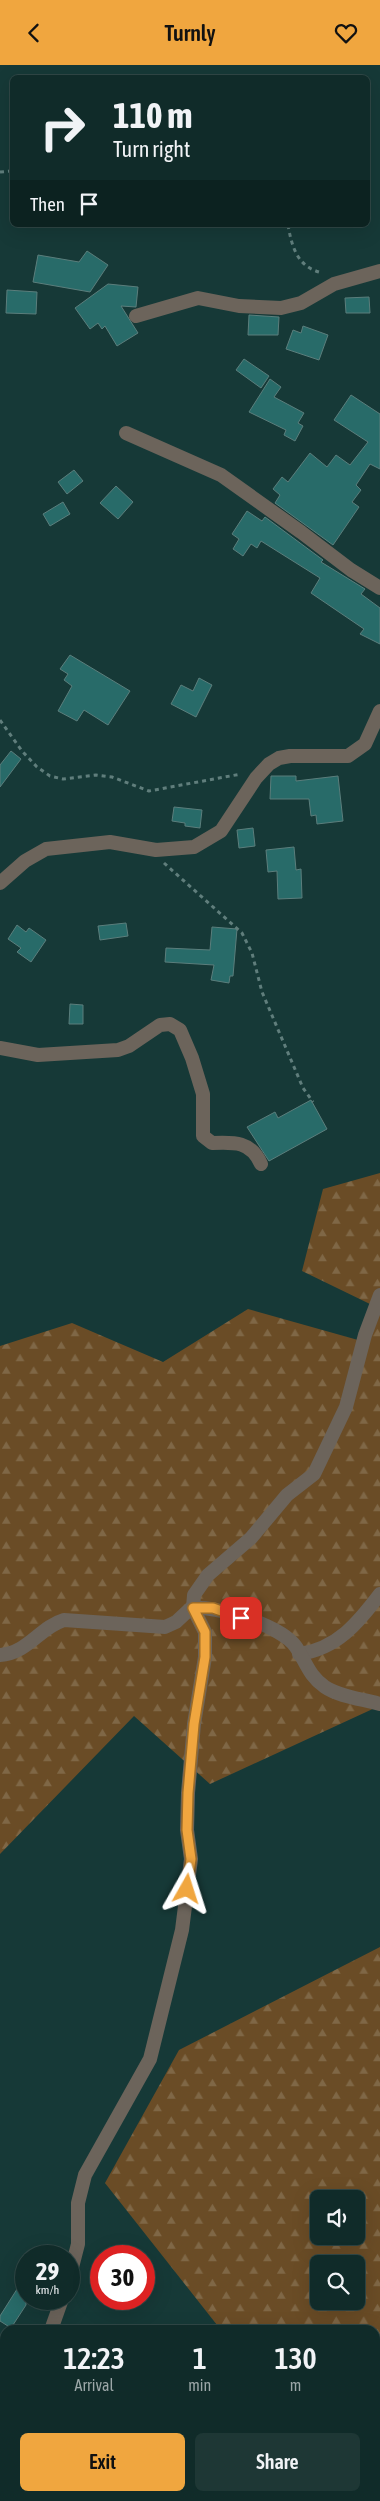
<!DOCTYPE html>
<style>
body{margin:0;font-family:"Asap Condensed",sans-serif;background:#1e3735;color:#f1f3f6;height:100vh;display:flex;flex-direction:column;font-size:19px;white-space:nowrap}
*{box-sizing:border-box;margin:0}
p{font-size:16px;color:#9ca7a8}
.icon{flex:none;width:28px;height:28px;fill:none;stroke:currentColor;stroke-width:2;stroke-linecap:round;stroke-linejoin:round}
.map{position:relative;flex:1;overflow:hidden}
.side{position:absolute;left:0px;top:2260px;width:380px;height:176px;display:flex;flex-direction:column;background:#102b29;border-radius:15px 15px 0 0;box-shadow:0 5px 20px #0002,0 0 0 1px #304746}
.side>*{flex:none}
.banner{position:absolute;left:10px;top:10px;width:360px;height:152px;border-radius:8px;box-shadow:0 5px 20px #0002,0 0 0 1px #304746;background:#102b29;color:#f1f3f6;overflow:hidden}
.buttons{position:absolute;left:310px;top:2125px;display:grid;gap:10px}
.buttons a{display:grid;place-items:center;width:55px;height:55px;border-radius:8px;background:#102b29;box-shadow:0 5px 20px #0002,0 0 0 1px #304746;font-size:25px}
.speed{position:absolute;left:15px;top:2180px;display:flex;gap:10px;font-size:25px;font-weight:700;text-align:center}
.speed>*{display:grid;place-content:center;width:65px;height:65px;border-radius:50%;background:#102b29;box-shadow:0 5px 20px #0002,0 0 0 1px #304746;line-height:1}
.speed small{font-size:12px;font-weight:400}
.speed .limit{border:8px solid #d22;background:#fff;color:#111}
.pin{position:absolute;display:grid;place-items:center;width:42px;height:42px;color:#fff;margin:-21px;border-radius:10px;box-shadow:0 2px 8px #0006}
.me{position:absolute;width:55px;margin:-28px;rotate:6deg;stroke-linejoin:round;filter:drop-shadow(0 0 4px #0008)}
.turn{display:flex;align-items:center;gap:18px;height:105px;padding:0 20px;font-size:22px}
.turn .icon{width:65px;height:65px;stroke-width:2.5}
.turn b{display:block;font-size:35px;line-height:42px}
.then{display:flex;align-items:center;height:48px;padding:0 20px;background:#0003;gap:10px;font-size:19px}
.eta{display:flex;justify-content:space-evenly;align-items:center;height:85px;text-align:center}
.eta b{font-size:30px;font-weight:600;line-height:35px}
.button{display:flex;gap:10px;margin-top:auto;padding:10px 20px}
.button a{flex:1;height:58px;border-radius:8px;background:#f0a63f;color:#111;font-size:20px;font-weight:600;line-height:58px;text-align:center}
.button a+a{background:#1e3735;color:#f1f3f6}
header{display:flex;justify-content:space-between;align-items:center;height:65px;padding:0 20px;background:#f0a63f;color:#111;font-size:22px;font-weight:600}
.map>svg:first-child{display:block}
</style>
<header><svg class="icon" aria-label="back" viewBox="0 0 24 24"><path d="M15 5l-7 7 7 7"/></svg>Turnly<svg class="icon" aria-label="heart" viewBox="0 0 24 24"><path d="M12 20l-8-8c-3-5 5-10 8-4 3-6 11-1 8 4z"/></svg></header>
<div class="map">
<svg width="380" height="2436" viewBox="0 0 380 2436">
<defs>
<pattern id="forest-firs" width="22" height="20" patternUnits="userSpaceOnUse" patternTransform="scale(1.25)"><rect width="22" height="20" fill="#6a4c26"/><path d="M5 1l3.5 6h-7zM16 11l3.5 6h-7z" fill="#7f6746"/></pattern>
</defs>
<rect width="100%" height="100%" fill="#163937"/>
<!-- forest -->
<g fill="url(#forest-firs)" fill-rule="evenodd">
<polygon points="380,1108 380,1644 377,1642 210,1719 134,1651 0,1789 0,1281 72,1258 163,1297 248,1244 358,1275 372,1240 302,1206 323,1124"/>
<path d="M380,1882V2416L375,2413V2265H221L105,2118L179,1985ZM319,2134H356V2171H319ZM319,2199H356V2236H319Z"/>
</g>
<!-- building -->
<g fill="#286b69" stroke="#5b7e7c">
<polygon points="87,186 108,200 90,227 33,217 38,190 79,197"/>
<polygon points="108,219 138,222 136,242 121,241 138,268 117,281 105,261 102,264 98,258 90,264 75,243"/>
<polygon points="7,225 37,227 36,249 6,248"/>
<polygon points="369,232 370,248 346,248 345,233"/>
<polygon points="249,250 279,252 278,270 248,270"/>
<polygon points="303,261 328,270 319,295 286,284 293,265 301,268"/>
<polygon points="244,294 269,311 261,323 236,305"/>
<polygon points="270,314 281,322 274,332 304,348 298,358 303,361 295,376 284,370 286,365 249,347"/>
<polygon points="351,330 380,349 380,404 370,399 356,420 361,425 352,437 359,442 333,480 275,438 280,430 273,424 282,412 288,417 310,388 327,402 336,390 350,400 368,377 334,355"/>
<polygon points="74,405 83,416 67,429 58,417"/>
<polygon points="116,421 133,437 118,454 100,438"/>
<polygon points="63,437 70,449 50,461 43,449"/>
<polygon points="247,446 262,456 265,452 323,495 321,497 365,524 361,529 380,543 380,579 360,569 364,564 311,528 320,513 261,476 257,483 251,479 243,491 233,484 239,474 232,469"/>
<polygon points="70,590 130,626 108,660 84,645 77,656 58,646 72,621 64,615 68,609 60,604"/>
<polygon points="199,613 212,620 196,652 171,639 181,620 193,626"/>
<polygon points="11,686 21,694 0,722 0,700"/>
<polygon points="271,711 296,711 296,716 338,711 343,756 317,759 316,750 311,751 309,734 270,734"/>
<polygon points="174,742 202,745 200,763 185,761 185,758 172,756"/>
<polygon points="253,763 255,781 239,783 237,765"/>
<polygon points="294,782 296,805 301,804 302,833 278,834 277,806 268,807 266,785"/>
<polygon points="126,858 128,871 100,875 98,861"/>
<polygon points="17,860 26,867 29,863 46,875 31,897 17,887 21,883 8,874"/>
<polygon points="212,862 237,864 233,911 230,911 229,918 211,915 214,900 165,897 166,883 210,885"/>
<polygon points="70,939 83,940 83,959 69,959"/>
<polygon points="311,1035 327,1064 269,1096 247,1062 275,1047 278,1053"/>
<polygon points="26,2210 26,2240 11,2263 0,2256 0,2251"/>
</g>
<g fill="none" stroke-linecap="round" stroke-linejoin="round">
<!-- path -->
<g stroke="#607e7c" stroke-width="3" stroke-dasharray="4 4" stroke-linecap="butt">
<polyline points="0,107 12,106"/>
<path d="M288,160C292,183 298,203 323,208"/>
<polyline points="0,655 22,686 37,702 50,711 63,714 96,710 112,712 149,726 241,709"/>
<polyline points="164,798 242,868 252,888 262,927 303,1023 313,1037"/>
</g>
<!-- minor -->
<g stroke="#6c645b" stroke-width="14">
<polyline points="136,251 198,233 239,241 281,243 301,238 334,219 380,206"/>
<polyline points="126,368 221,410 301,467 351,505 380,523"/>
<polyline points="0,818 25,796 46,784 110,777 156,785 194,782 221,766 256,713 269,699 279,693 290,691 348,691 365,679 380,646"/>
<path d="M0,983L38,990L118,985L129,981L160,960L170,959L180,965L192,993L203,1029V1071L212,1078C234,1077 251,1076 261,1099"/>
<path d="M299,1589C337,1584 358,1558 380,1529"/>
<path d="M0,1590C28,1588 40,1562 64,1555L165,1562L176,1557L191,1543C216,1540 282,1561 296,1582C306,1597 309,1611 325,1622C340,1632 363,1634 380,1639"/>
<polyline points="69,2214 78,2179 78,2138 85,2110 150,1994 182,1865 191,1794 187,1765 188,1728 194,1659 205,1592 205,1567 193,1543 194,1530 208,1510 251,1473 287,1430 314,1409 346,1342 365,1270 380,1230"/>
<polyline points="51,2265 62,2234"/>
<polyline points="0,2322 5,2313"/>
<polyline points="0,2336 5,2355"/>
<polyline points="28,2436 28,2431"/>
</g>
</g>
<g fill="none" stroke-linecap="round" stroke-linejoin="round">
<defs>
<polyline id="route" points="187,1824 191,1794 187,1765 188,1728 194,1659 205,1592 205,1567 193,1543 213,1543 241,1553"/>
</defs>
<!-- route casing -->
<use href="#route" stroke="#9c6c29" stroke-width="12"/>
<!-- route -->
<use href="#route" stroke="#f0a63f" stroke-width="9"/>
</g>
</svg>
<div class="buttons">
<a><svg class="icon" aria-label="sound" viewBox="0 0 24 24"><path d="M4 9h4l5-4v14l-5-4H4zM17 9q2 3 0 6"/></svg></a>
<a><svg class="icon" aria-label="search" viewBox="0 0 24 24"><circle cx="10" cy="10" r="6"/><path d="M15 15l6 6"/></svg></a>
</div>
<div class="speed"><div>29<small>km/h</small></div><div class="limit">30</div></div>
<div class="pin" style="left:241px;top:1553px;background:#d93025"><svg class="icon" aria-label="arrive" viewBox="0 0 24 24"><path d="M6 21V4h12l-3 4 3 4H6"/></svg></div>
<svg class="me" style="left:187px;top:1824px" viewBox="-20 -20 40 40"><path d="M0-17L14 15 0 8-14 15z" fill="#f0a63f" stroke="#fff" stroke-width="4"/></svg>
<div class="banner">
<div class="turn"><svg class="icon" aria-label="right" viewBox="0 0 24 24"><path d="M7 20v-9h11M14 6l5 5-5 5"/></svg><div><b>110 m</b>Turn right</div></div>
<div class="then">Then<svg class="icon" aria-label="arrive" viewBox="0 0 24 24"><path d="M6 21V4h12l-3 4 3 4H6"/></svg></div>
</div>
<section class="side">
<div class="eta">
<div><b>12:23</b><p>Arrival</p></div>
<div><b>1</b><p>min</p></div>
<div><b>130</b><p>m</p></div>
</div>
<div class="button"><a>Exit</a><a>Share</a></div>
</section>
</div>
